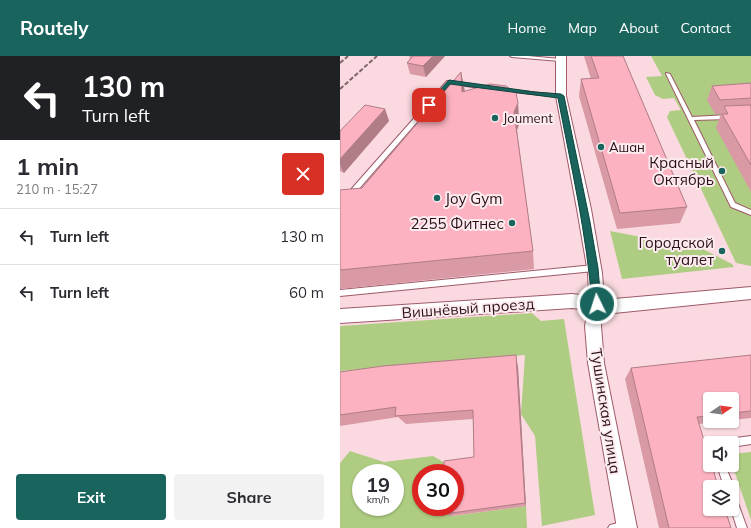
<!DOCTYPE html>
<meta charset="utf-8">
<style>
body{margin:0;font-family:Mulish,sans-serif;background:#f2f2f3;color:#2b2b33;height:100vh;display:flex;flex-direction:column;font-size:15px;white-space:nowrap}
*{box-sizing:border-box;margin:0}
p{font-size:13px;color:#7c7c81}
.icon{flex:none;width:22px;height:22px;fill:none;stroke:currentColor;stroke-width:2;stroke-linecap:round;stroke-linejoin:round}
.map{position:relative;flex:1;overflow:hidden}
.side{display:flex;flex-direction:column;background:#fff;width:340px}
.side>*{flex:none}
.top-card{background:#202124;color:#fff;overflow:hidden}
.needle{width:26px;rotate:77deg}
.controls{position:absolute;left:363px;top:336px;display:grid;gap:8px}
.controls a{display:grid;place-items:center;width:36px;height:36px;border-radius:4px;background:#fff;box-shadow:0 1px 3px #0004;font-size:20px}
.speed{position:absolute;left:12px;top:408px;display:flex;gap:8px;font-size:20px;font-weight:700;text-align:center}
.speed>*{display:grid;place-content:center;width:52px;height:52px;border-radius:50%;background:#fff;box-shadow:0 1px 3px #0004;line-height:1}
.speed small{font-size:10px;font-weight:400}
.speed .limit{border:6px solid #d22;background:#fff;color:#111}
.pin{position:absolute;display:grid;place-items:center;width:34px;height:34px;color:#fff;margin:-17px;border-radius:8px;box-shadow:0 2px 6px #0006}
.me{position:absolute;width:44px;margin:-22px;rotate:356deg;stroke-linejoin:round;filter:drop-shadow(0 0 3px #0008)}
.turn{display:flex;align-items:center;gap:14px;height:84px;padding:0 16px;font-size:18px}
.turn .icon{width:52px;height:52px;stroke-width:2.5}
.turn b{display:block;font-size:28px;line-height:34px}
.round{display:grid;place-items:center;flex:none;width:42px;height:42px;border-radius:4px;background:#f2f2f3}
.head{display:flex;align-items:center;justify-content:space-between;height:68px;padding:0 16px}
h1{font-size:24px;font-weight:700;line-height:30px}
.cta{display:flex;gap:8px;margin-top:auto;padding:8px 16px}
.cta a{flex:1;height:46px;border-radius:4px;background:#19655e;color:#fff;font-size:16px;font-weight:700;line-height:46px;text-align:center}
.cta a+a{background:#f2f2f3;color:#2b2b33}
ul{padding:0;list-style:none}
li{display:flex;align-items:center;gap:12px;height:56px;padding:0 16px;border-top:1px solid #e1e1e2}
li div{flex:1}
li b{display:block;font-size:15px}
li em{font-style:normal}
header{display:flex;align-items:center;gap:24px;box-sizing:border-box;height:56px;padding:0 20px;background:#19655e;color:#fff}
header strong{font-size:19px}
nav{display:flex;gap:22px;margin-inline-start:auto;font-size:14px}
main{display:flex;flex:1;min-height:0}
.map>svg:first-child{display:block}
</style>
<header>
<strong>Routely</strong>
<nav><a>Home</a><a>Map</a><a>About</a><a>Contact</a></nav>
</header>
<main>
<section class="side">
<div class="top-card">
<div class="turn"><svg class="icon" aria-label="left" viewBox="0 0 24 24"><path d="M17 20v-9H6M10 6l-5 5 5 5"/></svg><div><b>130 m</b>Turn left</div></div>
</div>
<div class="head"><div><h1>1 min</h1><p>210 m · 15:27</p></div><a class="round" style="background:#d93025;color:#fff"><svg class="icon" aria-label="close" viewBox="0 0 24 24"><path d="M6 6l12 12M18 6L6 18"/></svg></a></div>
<ul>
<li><svg class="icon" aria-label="left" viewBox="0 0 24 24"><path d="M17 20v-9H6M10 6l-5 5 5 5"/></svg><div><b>Turn left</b></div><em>130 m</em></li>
<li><svg class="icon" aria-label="left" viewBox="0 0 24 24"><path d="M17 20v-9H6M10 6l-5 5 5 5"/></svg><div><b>Turn left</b></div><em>60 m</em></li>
</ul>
<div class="cta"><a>Exit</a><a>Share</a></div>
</section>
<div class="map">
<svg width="411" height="472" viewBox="0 0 411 472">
<rect width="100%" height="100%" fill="#fadae0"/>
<!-- green -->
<g fill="#afcd82" fill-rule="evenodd">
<polygon points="311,0 411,0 411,210 396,207 327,61 330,55 341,54 334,42 323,43 315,39 306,21 322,20"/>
<polygon points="270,175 312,183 332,194 363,193 392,208 394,211 282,223"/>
<polygon points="192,257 201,265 224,263 255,459 202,470 195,380 181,358 185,299 0,315 0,270"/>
<path d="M10,395L44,406L93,400L112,411V417H81V451H111L112,460L186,450L187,472H0V407ZM21,417H55V451H21Z"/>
<polygon points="411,396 411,464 392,408 392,398"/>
</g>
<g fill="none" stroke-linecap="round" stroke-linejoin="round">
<defs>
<g id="lane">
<polygon points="170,0 188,0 220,3 222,4 220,5 172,1"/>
<polygon points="326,17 330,18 352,61 389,59 392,61 389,63 354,64 395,147 411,154 411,159 391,151 326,18"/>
<polygon points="107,25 149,31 151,32 149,33 110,28 11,142 7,142 7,138"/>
<polygon points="161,33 221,39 223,40 221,41 163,35 161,34"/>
<polygon points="254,209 256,210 257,212 256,214 254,215 0,240 0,234"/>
<polygon points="411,380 411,388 392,391 392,387 384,387 385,384 388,383"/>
<polygon points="377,409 385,409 394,431 392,434 392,431 384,431"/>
<polygon points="392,437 395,439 407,472 397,472 391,453 392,453"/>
<polygon points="286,465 289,467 291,470 290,472 268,472 270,469"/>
</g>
<polygon id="street" points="216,0 226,0 226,40 251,153 262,217 264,242 274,243 411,231 411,243 274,257 263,255 261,270 264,307 297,472 277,472 248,307 245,270 248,254 232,252 0,267 0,253 232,238 249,240 248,217 237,153 216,40"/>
</defs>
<!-- lane casing -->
<use href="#lane" stroke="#9e5a69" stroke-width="2"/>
<!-- street casing -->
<use href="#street" stroke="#9e5a69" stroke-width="2"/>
<!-- lane -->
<use href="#lane" fill="#fff" fill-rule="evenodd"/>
<!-- street -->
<use href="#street" fill="#fff" fill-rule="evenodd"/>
<!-- rail -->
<g stroke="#81646a" stroke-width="2" stroke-dasharray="4.5 2" stroke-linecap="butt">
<polyline points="0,7 8,0"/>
<polyline points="0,33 37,0"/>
</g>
</g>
<!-- wall -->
<g fill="#d999a5">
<polygon points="69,0 105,0 86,21 70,18 67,7 70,3"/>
<polygon points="244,0 283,0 347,151 340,167 277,173 239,40 241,23 251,23"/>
<polygon points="121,16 125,35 178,47 179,68 177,74 193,195 194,213 0,233 0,134 22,132"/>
<polygon points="411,27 411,136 376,72 381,58 375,58 367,44 372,30"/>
<polygon points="45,53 49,65 4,117 0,115 0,75"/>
<polygon points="411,299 411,362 392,364 392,343 370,343 370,365 387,365 359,368 391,472 319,472 285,323 291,312"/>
<polygon points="178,311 186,450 111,460 104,458 134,401 133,363 66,368 58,361 0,370 0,316"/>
</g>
<!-- shaded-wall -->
<g fill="#b07d86">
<polygon points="93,0 105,0 86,21 83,10"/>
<polygon points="121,16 125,37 122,36"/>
<polygon points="178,47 179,68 176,77 174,56"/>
<polygon points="45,53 49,65 4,117 0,109 0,103"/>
<polygon points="176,299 178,311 186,450 185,447"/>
</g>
<!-- building -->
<g fill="#fcb2c0" stroke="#b07d86">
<polygon points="72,0 93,0 83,10 67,7 73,0"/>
<polygon points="251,0 283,0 347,151 280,157 241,23 259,22"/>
<polygon points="121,16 122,36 150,28 166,30 176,37 178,47 174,56 193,195 0,214 0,134 22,132"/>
<polygon points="411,27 411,42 380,44 372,30"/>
<polygon points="25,49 45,53 0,103 0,75"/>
<polygon points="411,49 411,109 382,58 388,58 384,50"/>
<polygon points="176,299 185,447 104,458 104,451 115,451 115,417 104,417 104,405 134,401 133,354 55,360 56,351 0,359 0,316 43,310"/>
<polygon points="411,299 411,355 392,357 392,343 370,343 370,360 357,361 370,404 370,409 372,409 378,431 370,431 370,453 385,453 391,472 329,472 291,312"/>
</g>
<!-- route -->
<path fill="#19655e" stroke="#10423d" d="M109,24L195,36L221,38L224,40L250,166L258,212L261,248L260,251L257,252L252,248C247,179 231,110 218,42L110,28L91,50H87V48Z"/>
<!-- markers -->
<g fill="#19655e" stroke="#fdecef" stroke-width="1.5">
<circle cx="155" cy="62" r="4"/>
<circle cx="261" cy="91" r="4"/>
<circle cx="382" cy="115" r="4"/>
<circle cx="97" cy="142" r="4"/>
<circle cx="172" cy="167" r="4"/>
<circle cx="382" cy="195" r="4"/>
</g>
<g text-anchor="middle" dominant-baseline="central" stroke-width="4" stroke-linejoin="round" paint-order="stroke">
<!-- far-poi labels -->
<g font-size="13" fill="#2c1117" stroke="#fdecef" text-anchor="start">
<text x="163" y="62">Joument</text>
<text x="269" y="91">Ашан</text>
</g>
<!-- poi labels -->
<g font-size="15" fill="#2c1117" stroke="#fdecef" text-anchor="end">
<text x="374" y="106">Красный<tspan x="374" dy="17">Октябрь</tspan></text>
<text x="105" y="142" text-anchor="start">Joy Gym</text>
<text x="164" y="167">2255 Фитнес</text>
<text x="374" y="186">Городской<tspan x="374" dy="17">туалет</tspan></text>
</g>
<!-- street labels -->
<g font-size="15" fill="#2c1117" stroke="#fdecef">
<text transform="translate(128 252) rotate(-4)">Вишнёвый проезд</text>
<text transform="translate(266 355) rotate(81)">Тушинская улица</text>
</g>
</g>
</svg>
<div class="controls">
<a><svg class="needle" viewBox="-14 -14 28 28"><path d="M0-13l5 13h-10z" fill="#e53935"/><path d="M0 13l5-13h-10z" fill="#7c7c81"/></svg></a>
<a><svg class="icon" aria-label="sound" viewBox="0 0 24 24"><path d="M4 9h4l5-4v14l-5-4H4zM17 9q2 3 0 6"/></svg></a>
<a><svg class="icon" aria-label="layers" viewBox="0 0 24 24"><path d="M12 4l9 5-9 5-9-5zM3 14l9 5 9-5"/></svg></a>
</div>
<div class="speed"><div>19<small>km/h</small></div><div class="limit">30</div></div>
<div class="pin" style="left:89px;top:49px;background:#d93025"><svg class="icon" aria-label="arrive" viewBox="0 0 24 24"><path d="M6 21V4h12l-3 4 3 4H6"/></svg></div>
<svg class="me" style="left:257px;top:248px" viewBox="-20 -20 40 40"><circle r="17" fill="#19655e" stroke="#fff" stroke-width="3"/><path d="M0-11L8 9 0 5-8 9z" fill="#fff"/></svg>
</div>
</main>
